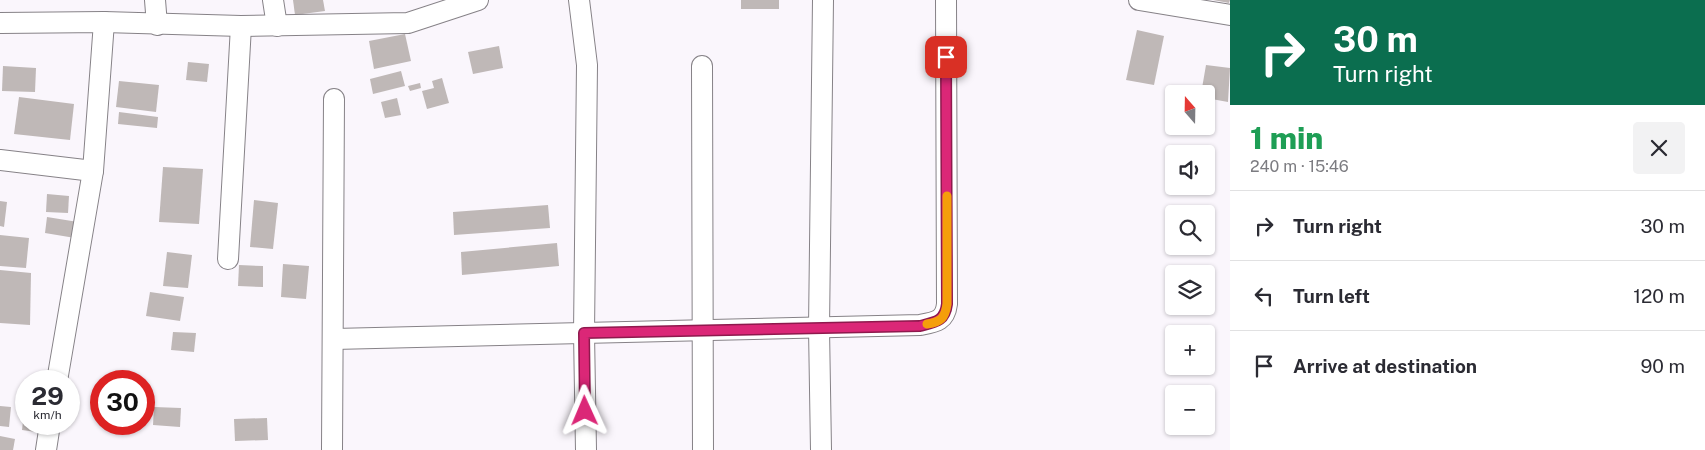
<!DOCTYPE html>
<meta charset="utf-8">
<style>
body{margin:0;font-family:"Public Sans",sans-serif;background:#f2f2f3;color:#2b2b33;height:100vh;display:flex;flex-direction:column;font-size:19px;white-space:nowrap}
*{box-sizing:border-box;margin:0}
p{font-size:16px;color:#7c7c81}
.icon{flex:none;width:28px;height:28px;fill:none;stroke:currentColor;stroke-width:2;stroke-linecap:round;stroke-linejoin:round}
.map{position:relative;flex:1;overflow:hidden}
.side{display:flex;flex-direction:column;background:#fff;width:475px}
.side>*{flex:none}
.top-card{background:#0b6e4f;color:#fff;overflow:hidden}
.needle{width:32px;rotate:340deg}
.fabs{position:absolute;left:1165px;top:85px;display:grid;gap:10px}
.fabs a{display:grid;place-items:center;width:50px;height:50px;border-radius:5px;background:#fff;box-shadow:0 1px 4px #0004;font-size:25px}
.speed{position:absolute;left:15px;top:370px;display:flex;gap:10px;font-size:25px;font-weight:700;text-align:center}
.speed>*{display:grid;place-content:center;width:65px;height:65px;border-radius:50%;background:#fff;box-shadow:0 1px 4px #0004;line-height:1}
.speed small{font-size:12px;font-weight:400}
.speed .limit{border:8px solid #d22;background:#fff;color:#111}
.pin{position:absolute;display:grid;place-items:center;width:42px;height:42px;color:#fff;margin:-21px;border-radius:10px;box-shadow:0 2px 8px #0006}
.me{position:absolute;width:55px;margin:-28px;rotate:359deg;stroke-linejoin:round;filter:drop-shadow(0 0 4px #0008)}
.turn{display:flex;align-items:center;gap:18px;height:105px;padding:0 20px;font-size:22px}
.turn .icon{width:65px;height:65px;stroke-width:2.5}
.turn b{display:block;font-size:35px;line-height:42px}
.round{display:grid;place-items:center;flex:none;width:52px;height:52px;border-radius:5px;background:#f2f2f3}
.summary{display:flex;align-items:center;justify-content:space-between;height:85px;padding:0 20px}
h1{font-size:30px;font-weight:800;line-height:38px;color:#1e9e55}
ul{padding:0;list-style:none}
li{display:flex;align-items:center;gap:15px;height:70px;padding:0 20px;border-top:1px solid #e1e1e2}
li div{flex:1}
li b{display:block;font-size:19px}
li em{font-style:normal}
main{display:flex;flex:1;min-height:0}
.map>svg:first-child{display:block}
</style>
<main>
<div class="map">
<svg width="1230" height="450" viewBox="0 0 1230 450">
<rect width="100%" height="100%" fill="#faf6fc"/>
<!-- building -->
<g fill="#bfb8b7">
<polygon points="293,0 323,0 325,11 295,15"/>
<rect x="741" y="0" width="38" height="9"/>
<polygon points="1213,0 1230,0 1229,3"/>
<polygon points="1137,30 1164,36 1154,85 1126,80"/>
<polygon points="405,34 411,61 374,69 369,41"/>
<polygon points="499,46 503,68 473,74 468,52"/>
<polygon points="188,62 209,64 207,82 186,80"/>
<polygon points="1206,65 1230,68 1228,102 1206,98 1206,94 1201,94"/>
<polygon points="3,66 36,68 35,92 2,91"/>
<polygon points="401,71 405,86 373,94 370,79"/>
<polygon points="442,78 449,103 427,109 422,91 434,88 432,81"/>
<polygon points="119,81 159,85 156,112 116,107"/>
<polygon points="420,83 421,88 410,91 408,86"/>
<polygon points="19,97 74,104 70,140 14,134"/>
<polygon points="397,98 401,115 385,118 381,102"/>
<polygon points="119,112 158,117 157,128 118,124"/>
<polygon points="163,167 203,169 199,224 159,222"/>
<polygon points="47,194 69,196 68,213 46,212"/>
<polygon points="254,200 278,203 273,249 250,247"/>
<polygon points="0,201 7,202 4,227 0,226"/>
<polygon points="548,205 550,228 454,235 453,212"/>
<polygon points="47,217 78,222 75,238 45,233"/>
<polygon points="0,235 29,238 26,268 0,266"/>
<polygon points="557,243 559,266 462,275 461,252"/>
<polygon points="167,252 192,255 188,288 163,286"/>
<polygon points="283,264 309,266 306,299 281,297"/>
<polygon points="239,265 263,266 263,287 238,286"/>
<polygon points="0,270 31,273 30,325 0,323"/>
<polygon points="150,292 184,297 180,321 146,316"/>
<polygon points="173,332 196,333 194,352 171,350"/>
<polygon points="25,404 26,424 44,424 43,433 22,430"/>
<polygon points="0,406 11,407 9,427 0,426"/>
<polygon points="154,407 181,408 180,427 153,425"/>
<polygon points="267,418 268,440 235,441 234,419"/>
<polygon points="0,436 15,439 13,450 0,450"/>
</g>
<g fill="none" stroke-linecap="round" stroke-linejoin="round">
<defs>
<g id="minor">
<polyline points="155,0 157,25"/>
<polyline points="273,0 277,26"/>
<polyline points="579,0 587,65 584,333 586,450"/>
<polyline points="1139,0 1230,15"/>
<polyline points="0,23 104,22 241,26 408,23 478,0"/>
<polyline points="702,66 703,450"/>
<polyline points="0,160 93,171"/>
<polyline points="228,259 241,26"/>
<path d="M334,339L920,325C936,322 945,321 947,304L946,0"/>
<polyline points="57,381 93,171 104,22"/>
<polyline points="46,450 50,424"/>
<polyline points="332,450 334,99"/>
<polyline points="821,450 819,328 823,0"/>
</g>
</defs>
<!-- minor casing -->
<use href="#minor" stroke="#868287" stroke-width="22"/>
<!-- minor -->
<use href="#minor" stroke="#fff" stroke-width="20"/>
</g>
<g fill="none" stroke-linecap="round" stroke-linejoin="round">
<defs>
<path id="route" d="M585,411L584,333L920,326C936,322 945,321 947,304L946,57"/>
</defs>
<!-- route casing -->
<use href="#route" stroke="#8e194d" stroke-width="12"/>
<!-- route -->
<use href="#route" stroke="#db2777" stroke-width="9"/>
<!-- slow -->
<path stroke="#f59e0b" stroke-width="9" d="M927,324C941,322 945,318 947,304V196"/>
</g>
</svg>
<div class="fabs">
<a><svg class="needle" viewBox="-14 -14 28 28"><path d="M0-13l5 13h-10z" fill="#e53935"/><path d="M0 13l5-13h-10z" fill="#7c7c81"/></svg></a>
<a><svg class="icon" aria-label="sound" viewBox="0 0 24 24"><path d="M4 9h4l5-4v14l-5-4H4zM17 9q2 3 0 6"/></svg></a>
<a><svg class="icon" aria-label="search" viewBox="0 0 24 24"><circle cx="10" cy="10" r="6"/><path d="M15 15l6 6"/></svg></a>
<a><svg class="icon" aria-label="layers" viewBox="0 0 24 24"><path d="M12 4l9 5-9 5-9-5zM3 14l9 5 9-5"/></svg></a>
<a>+</a>
<a>−</a>
</div>
<div class="speed"><div>29<small>km/h</small></div><div class="limit">30</div></div>
<div class="pin" style="left:946px;top:57px;background:#d93025"><svg class="icon" aria-label="arrive" viewBox="0 0 24 24"><path d="M6 21V4h12l-3 4 3 4H6"/></svg></div>
<svg class="me" style="left:585px;top:411px" viewBox="-20 -20 40 40"><path d="M0-17L14 15 0 8-14 15z" fill="#db2777" stroke="#fff" stroke-width="4"/></svg>
</div>
<section class="side">
<div class="top-card">
<div class="turn"><svg class="icon" aria-label="right" viewBox="0 0 24 24"><path d="M7 20v-9h11M14 6l5 5-5 5"/></svg><div><b>30 m</b>Turn right</div></div>
</div>
<div class="summary"><div><h1>1 min</h1><p>240 m · 15:46</p></div><a class="round"><svg class="icon" aria-label="close" viewBox="0 0 24 24"><path d="M6 6l12 12M18 6L6 18"/></svg></a></div>
<ul>
<li><svg class="icon" aria-label="right" viewBox="0 0 24 24"><path d="M7 20v-9h11M14 6l5 5-5 5"/></svg><div><b>Turn right</b></div><em>30 m</em></li>
<li><svg class="icon" aria-label="left" viewBox="0 0 24 24"><path d="M17 20v-9H6M10 6l-5 5 5 5"/></svg><div><b>Turn left</b></div><em>120 m</em></li>
<li><svg class="icon" aria-label="arrive" viewBox="0 0 24 24"><path d="M6 21V4h12l-3 4 3 4H6"/></svg><div><b>Arrive at destination</b></div><em>90 m</em></li>
</ul>
</section>
</main>
